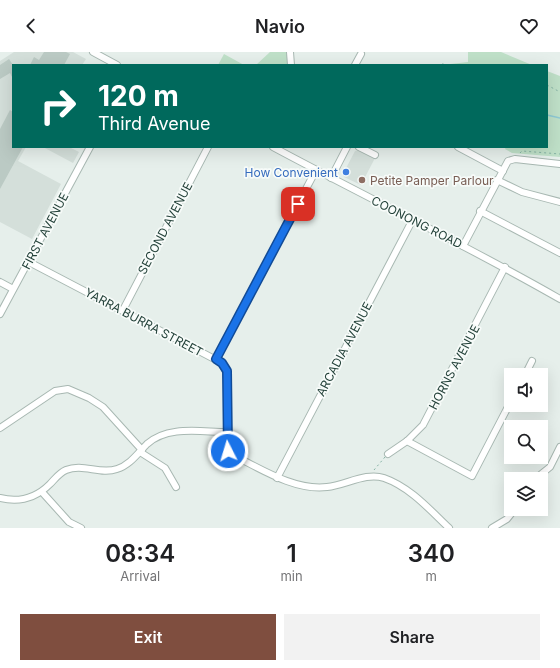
<!DOCTYPE html>
<style>
body{margin:0;font-family:Inter,sans-serif;background:#f2f2f2;color:#202124;height:100vh;display:flex;flex-direction:column;font-size:15px;white-space:nowrap}
*{box-sizing:border-box;margin:0}
p{font-size:13px;color:#757577}
.icon{flex:none;width:22px;height:22px;fill:none;stroke:currentColor;stroke-width:2;stroke-linecap:round;stroke-linejoin:round}
.map{position:relative;height:476px;overflow:hidden}
.details{display:flex;flex-direction:column;background:#fff;flex:1}
.details>*{flex:none}
.banner{position:absolute;left:12px;top:12px;width:536px;height:84px;border-radius:0px;box-shadow:0 4px 16px #0002;background:#00695c;color:#fff;overflow:hidden}
.tools{position:absolute;left:504px;top:316px;display:grid;gap:8px}
.tools a{display:grid;place-items:center;width:44px;height:44px;border-radius:0px;background:#fff;box-shadow:0 4px 16px #0002;font-size:20px}
.pin{position:absolute;display:grid;place-items:center;width:34px;height:34px;color:#fff;margin:-17px;border-radius:8px;box-shadow:0 2px 6px #0006}
.me{position:absolute;width:44px;margin:-22px;rotate:355deg;stroke-linejoin:round;filter:drop-shadow(0 0 3px #0008)}
.turn{display:flex;align-items:center;gap:14px;height:84px;padding:0 20px;font-size:18px}
.turn .icon{width:52px;height:52px;stroke-width:2.5}
.turn b{display:block;font-size:28px;line-height:34px}
.eta{display:flex;justify-content:space-evenly;align-items:center;height:68px;text-align:center}
.eta b{font-size:24px;font-weight:600;line-height:28px}
.primary-button{display:flex;gap:8px;margin-top:auto;padding:8px 20px}
.primary-button a{flex:1;height:46px;border-radius:0px;background:#7f4e3f;color:#fff;font-size:16px;font-weight:600;line-height:46px;text-align:center}
.primary-button a+a{background:#f2f2f2;color:#202124}
header{display:flex;justify-content:space-between;align-items:center;height:52px;padding:0 20px;background:#fff;font-size:18px;font-weight:600}
.map>svg:first-child{display:block}
</style>
<header><svg class="icon" aria-label="back" viewBox="0 0 24 24"><path d="M15 5l-7 7 7 7"/></svg>Navio<svg class="icon" aria-label="heart" viewBox="0 0 24 24"><path d="M12 20l-8-8c-3-5 5-10 8-4 3-6 11-1 8 4z"/></svg></header>
<div class="map">
<svg width="560" height="476" viewBox="0 0 560 476">
<rect width="100%" height="100%" fill="#e6efeb"/>
<!-- built -->
<g fill="#d4dfda">
<polygon points="14,0 73,0 86,7 82,13 13,13 13,95 26,95 18,109 61,132 32,187 0,170 0,9"/>
<polygon points="43,95 69,95 79,100 73,111"/>
<polygon points="359,98 375,106 361,133 344,125 343,122 355,99"/>
</g>
<!-- green -->
<g fill="#bfe0c8">
<polygon points="270,0 290,0 291,13 256,13"/>
<polygon points="468,0 501,0 532,13 442,13 468,10"/>
<polygon points="224,2 244,13 218,13"/>
<polygon points="547,19 560,24 560,105 512,101 505,97 506,95 547,95"/>
</g>
<g fill="none" stroke-linecap="round" stroke-linejoin="round">
<!-- stream -->
<polyline stroke="#8ec9d4" stroke-width="1.5" points="547,63 560,66"/>
</g>
<!-- building -->
<g fill="#bbcac4">
<polygon points="44,0 66,0 70,2 64,13 30,13 34,5 39,8"/>
<polygon points="9,7 13,13 13,27 10,21 0,27 0,13"/>
<polygon points="10,58 13,60 13,95 23,95 0,137 0,77"/>
</g>
<g fill="none" stroke-linecap="round" stroke-linejoin="round">
<defs>
<g id="minor">
<polyline points="93,0 117,13"/>
<polyline points="290,0 291,13"/>
<polyline points="355,13 361,2"/>
<path d="M273,95C368,146 466,193 560,247"/>
<polyline points="359,95 375,103"/>
<polyline points="458,95 503,119"/>
<polyline points="331,126 347,95"/>
<polyline points="497,128 522,140 560,150"/>
<polyline points="480,159 560,201"/>
<polyline points="463,194 508,109 515,107 560,112"/>
<path d="M29,210L222,311L227,319V394L228,399L233,403C261,417 295,439 327,435C346,433 366,420 384,426C410,435 430,458 449,476"/>
<polyline points="0,230 13,237"/>
<polyline points="123,258 208,95"/>
<polyline points="0,262 90,95"/>
<polyline points="216,307 316,118"/>
<polyline points="525,323 532,309"/>
<polyline points="0,376 55,339 68,337 89,346 103,355 142,398"/>
<polyline points="407,389 472,424 511,349"/>
<polyline points="140,400 165,416 176,435"/>
<polyline points="388,402 407,389 423,373 505,215"/>
<polyline points="277,426 412,169"/>
<polyline points="535,427 550,415 560,395"/>
<polyline points="42,440 69,470 81,476"/>
<path d="M0,446C20,451 36,446 50,432C55,427 59,421 66,418C83,411 100,423 117,417C130,413 138,401 147,392C168,373 201,380 227,380"/>
<polyline points="492,476 507,467 515,457"/>
</g>
</defs>
<!-- minor casing -->
<use href="#minor" stroke="#a8b8b2" stroke-width="8"/>
<!-- path -->
<g stroke="#86b3a5" stroke-width="1" stroke-dasharray="2 3" stroke-linecap="butt">
<polyline points="442,12 448,13"/>
<polyline points="547,33 560,40"/>
<polyline points="520,101 522,99 560,102"/>
<polyline points="374,418 385,405"/>
</g>
<!-- minor -->
<use href="#minor" stroke="#fff" stroke-width="6"/>
</g>
<g fill="none" stroke-linecap="round" stroke-linejoin="round">
<defs>
<polyline id="route" points="228,399 227,319 222,311 216,307 298,152"/>
</defs>
<!-- route casing -->
<use href="#route" stroke="#114b97" stroke-width="10"/>
<!-- route -->
<use href="#route" stroke="#1a73e8" stroke-width="7"/>
</g>
<!-- markers -->
<circle fill="#3f7fe0" stroke="#f7fbf9" stroke-width="1.5" cx="346" cy="120" r="4"/>
<circle fill="#8d6e63" stroke="#f7fbf9" stroke-width="1.5" cx="362" cy="128" r="4"/>
<g text-anchor="middle" dominant-baseline="central" stroke-width="3.5" stroke-linejoin="round" paint-order="stroke">
<!-- shop labels -->
<g font-size="12" fill="#366cbe" stroke="#f7fbf9" text-anchor="end">
<text x="338" y="120">How Convenient</text>
</g>
<!-- education labels -->
<g font-size="12" fill="#785e54" stroke="#f7fbf9" text-anchor="start">
<text x="370" y="128">Petite Pamper Parlour</text>
</g>
<!-- street labels -->
<g font-size="12" fill="#24423a" stroke="#f7fbf9">
<text transform="translate(417 170) rotate(27)">COONONG ROAD</text>
<text transform="translate(165 176) rotate(-62)">SECOND AVENUE</text>
<text transform="translate(45 179) rotate(-62)">FIRST AVENUE</text>
<text transform="translate(144 270) rotate(28)">YARRA BURRA STREET</text>
<text transform="translate(344 297) rotate(-62)">ARCADIA AVENUE</text>
<text transform="translate(454 315) rotate(-62)">HORNS AVENUE</text>
</g>
</g>
</svg>
<div class="tools">
<a><svg class="icon" aria-label="sound" viewBox="0 0 24 24"><path d="M4 9h4l5-4v14l-5-4H4zM17 9q2 3 0 6"/></svg></a>
<a><svg class="icon" aria-label="search" viewBox="0 0 24 24"><circle cx="10" cy="10" r="6"/><path d="M15 15l6 6"/></svg></a>
<a><svg class="icon" aria-label="layers" viewBox="0 0 24 24"><path d="M12 4l9 5-9 5-9-5zM3 14l9 5 9-5"/></svg></a>
</div>
<div class="pin" style="left:298px;top:152px;background:#d93025"><svg class="icon" aria-label="arrive" viewBox="0 0 24 24"><path d="M6 21V4h12l-3 4 3 4H6"/></svg></div>
<svg class="me" style="left:228px;top:399px" viewBox="-20 -20 40 40"><circle r="17" fill="#1a73e8" stroke="#fff" stroke-width="3"/><path d="M0-11L8 9 0 5-8 9z" fill="#fff"/></svg>
<div class="banner">
<div class="turn"><svg class="icon" aria-label="right" viewBox="0 0 24 24"><path d="M7 20v-9h11M14 6l5 5-5 5"/></svg><div><b>120 m</b>Third Avenue</div></div>
</div>
</div>
<section class="details">
<div class="eta">
<div><b>08:34</b><p>Arrival</p></div>
<div><b>1</b><p>min</p></div>
<div><b>340</b><p>m</p></div>
</div>
<div class="primary-button"><a>Exit</a><a>Share</a></div>
</section>
